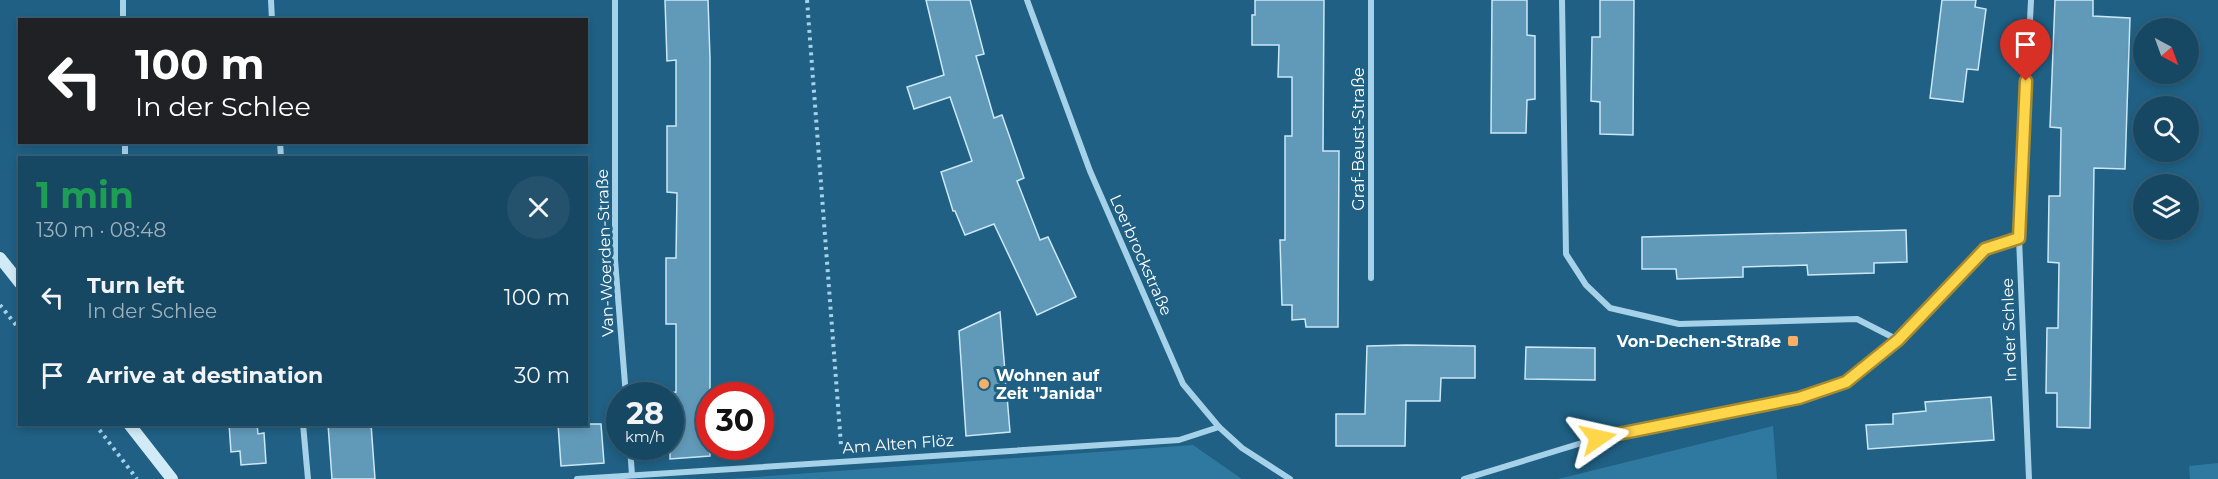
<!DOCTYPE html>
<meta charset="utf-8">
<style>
body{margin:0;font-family:Montserrat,sans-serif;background:#24526c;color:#f1f3f6;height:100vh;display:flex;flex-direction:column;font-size:22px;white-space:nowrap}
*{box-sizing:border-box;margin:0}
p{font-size:20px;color:#9eb2be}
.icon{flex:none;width:33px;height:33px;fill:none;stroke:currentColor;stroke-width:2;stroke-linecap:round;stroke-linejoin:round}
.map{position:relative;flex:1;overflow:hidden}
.drawer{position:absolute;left:18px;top:156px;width:570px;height:270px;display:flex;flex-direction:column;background:#174863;border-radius:0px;box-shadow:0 3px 9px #0003,0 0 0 2px #366078}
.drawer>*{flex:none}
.top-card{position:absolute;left:18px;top:18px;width:570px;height:126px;border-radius:0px;box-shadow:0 3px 9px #0003,0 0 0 2px #366078;background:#202124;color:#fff;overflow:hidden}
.needle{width:39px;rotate:139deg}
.controls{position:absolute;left:2133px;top:18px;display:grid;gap:12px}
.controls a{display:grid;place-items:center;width:66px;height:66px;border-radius:50%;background:#174863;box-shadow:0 3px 9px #0003,0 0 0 2px #366078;font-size:30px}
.speed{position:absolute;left:606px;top:382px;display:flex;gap:12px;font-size:30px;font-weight:700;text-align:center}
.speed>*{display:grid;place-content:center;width:78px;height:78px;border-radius:50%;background:#174863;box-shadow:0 3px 9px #0003,0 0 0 2px #366078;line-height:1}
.speed small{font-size:15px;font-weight:400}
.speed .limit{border:9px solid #d22;background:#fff;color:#111}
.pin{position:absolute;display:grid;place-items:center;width:51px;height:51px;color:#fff;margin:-62px -26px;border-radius:50% 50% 50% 0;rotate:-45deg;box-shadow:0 0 6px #0007}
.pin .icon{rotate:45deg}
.me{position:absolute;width:66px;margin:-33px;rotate:79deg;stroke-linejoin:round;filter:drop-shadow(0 0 4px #0008)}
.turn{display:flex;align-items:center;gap:21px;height:126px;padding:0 18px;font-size:27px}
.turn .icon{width:78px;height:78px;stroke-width:2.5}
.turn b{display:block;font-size:42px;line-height:51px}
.round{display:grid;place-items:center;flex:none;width:63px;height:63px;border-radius:32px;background:#24526c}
.head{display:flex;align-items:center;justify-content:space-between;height:102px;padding:0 18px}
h1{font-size:36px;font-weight:700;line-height:45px;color:#1e9e55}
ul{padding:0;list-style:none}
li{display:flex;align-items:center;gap:18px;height:78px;padding:0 18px}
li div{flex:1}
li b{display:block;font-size:22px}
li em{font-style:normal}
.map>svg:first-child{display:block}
</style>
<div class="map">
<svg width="2218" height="479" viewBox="0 0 2218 479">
<rect width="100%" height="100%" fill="#1f6084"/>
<!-- green -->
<g fill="#2f79a0">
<polygon points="1773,426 1777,479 1558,479"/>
<polygon points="1193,445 1242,479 729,479"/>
<polygon points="2218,463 2218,479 2190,479 2189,466"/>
</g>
<!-- building -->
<g fill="#6199b8" stroke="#cbe8f7" stroke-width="1.5">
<polygon points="665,0 708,0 710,58 710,456 670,459 670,393 676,392 676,324 666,324 666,258 676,258 677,193 667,192 667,126 676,126 676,60 667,61"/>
<polygon points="926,0 970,0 984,54 976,56 994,118 1002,115 1024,178 1017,181 1040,240 1048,237 1076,297 1037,315 994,224 965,235 955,211 953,211 941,172 972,161 950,97 914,109 907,87 944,75"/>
<polygon points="1255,0 1324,0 1323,151 1339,151 1338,327 1306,327 1305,319 1292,320 1292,305 1282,305 1280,240 1285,240 1285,136 1292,136 1292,77 1278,77 1279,45 1252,45 1252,15 1255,15"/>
<polygon points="1492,0 1527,0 1527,35 1535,36 1535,99 1527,100 1526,133 1491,133"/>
<polygon points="1600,0 1634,0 1633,135 1600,134 1600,102 1591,101 1592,37 1600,37"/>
<polygon points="1942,0 1976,0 1975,7 1986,9 1978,70 1967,69 1963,102 1930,98"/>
<polygon points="2055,0 2093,0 2093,16 2130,18 2125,169 2094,168 2090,428 2057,427 2057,393 2046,393 2047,328 2058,328 2059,263 2048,262 2049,196 2060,196 2061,128 2050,127"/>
<polygon points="1906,230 1907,262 1874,263 1874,273 1808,275 1807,265 1743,267 1743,277 1677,279 1676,269 1642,269 1642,237"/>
<polygon points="1000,312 1010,432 966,436 959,331"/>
<polygon points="1406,345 1475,346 1475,378 1441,378 1440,401 1406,401 1405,446 1336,446 1336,414 1365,414 1367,346"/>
<polygon points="1526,347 1595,348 1595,380 1525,379"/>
<polygon points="1991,397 1994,440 1868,449 1866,425 1893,424 1893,414 1926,411 1925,402"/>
<polygon points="229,424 257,424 258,434 264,433 266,463 241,465 240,451 231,452"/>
<polygon points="328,424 371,424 375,479 332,479"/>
<polygon points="558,424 601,424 604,463 561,466"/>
</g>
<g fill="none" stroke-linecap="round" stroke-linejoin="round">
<!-- path -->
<g stroke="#a6d2e9" stroke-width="4" stroke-dasharray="3 4.5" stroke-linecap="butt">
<polyline points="807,0 841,445"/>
<polyline points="0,305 20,330"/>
<polyline points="95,424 137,479"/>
</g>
<!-- street -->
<g stroke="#a6d2e9" stroke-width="6">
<polyline points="123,0 123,20"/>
<polyline points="271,0 272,20"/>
<polyline points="615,0 615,260 626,396"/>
<polyline points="1027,0 1090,171 1183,384 1219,427 1242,448 1290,479"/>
<polyline points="1371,0 1371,278"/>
<polyline points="1562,0 1566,254 1586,285 1610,308 1679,324 1857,319 1898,340"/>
<polyline points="125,142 125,158"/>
<polyline points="280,142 281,158"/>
<polyline points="303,424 308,479"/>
<polyline points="630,447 632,475"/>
<polyline points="577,479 1179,440 1219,427"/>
<polyline points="1464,479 1598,438 1799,398 1846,382 1898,340 1985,249 2019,238"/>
<polyline points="2029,479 2019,238 2031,0"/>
</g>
<!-- secondary -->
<g stroke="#d1eaf7" stroke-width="12">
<polyline points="0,258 20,283"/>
<polyline points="129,424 172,479"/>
</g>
</g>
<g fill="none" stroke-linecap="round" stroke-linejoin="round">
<defs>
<polyline id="route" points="1598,438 1799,398 1846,382 1898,340 1985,249 2019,238 2026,81"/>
</defs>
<!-- route casing -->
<use href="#route" stroke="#a68a30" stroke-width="15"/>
<!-- route -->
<use href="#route" stroke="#ffd54a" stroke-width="10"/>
</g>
<!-- markers -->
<g fill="#f7af66" stroke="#1f6084" stroke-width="2">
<rect x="1787" y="335" width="12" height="12" rx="3"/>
<circle cx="984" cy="384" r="6"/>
</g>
<g text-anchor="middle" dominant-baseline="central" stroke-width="6" stroke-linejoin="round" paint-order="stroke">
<!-- street labels -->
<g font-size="16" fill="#fff" stroke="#1f6084">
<text transform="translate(1358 139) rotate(-90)">Graf-Beust-Straße</text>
<text transform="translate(605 253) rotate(-92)">Van-Woerden-Straße</text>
<text transform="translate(1141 255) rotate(66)">Loerbrockstraße</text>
<text transform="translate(2009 330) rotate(-92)">In der Schlee</text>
<text transform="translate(898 444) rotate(-4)">Am Alten Flöz</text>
</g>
<!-- poi labels -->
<g font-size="16" font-weight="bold" fill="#fff" stroke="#1f6084" text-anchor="end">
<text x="1781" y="341">Von-Dechen-Straße</text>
<text x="996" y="375" text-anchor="start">Wohnen auf<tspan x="996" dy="18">Zeit "Janida"</tspan></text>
</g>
</g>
</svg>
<div class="controls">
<a><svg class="needle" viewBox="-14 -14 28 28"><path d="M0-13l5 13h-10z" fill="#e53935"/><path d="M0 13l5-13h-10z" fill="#9eb2be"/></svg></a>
<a><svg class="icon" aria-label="search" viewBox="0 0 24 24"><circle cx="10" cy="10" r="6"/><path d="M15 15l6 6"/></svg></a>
<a><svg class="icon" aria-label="layers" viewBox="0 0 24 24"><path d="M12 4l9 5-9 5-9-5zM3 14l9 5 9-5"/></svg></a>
</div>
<div class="speed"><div>28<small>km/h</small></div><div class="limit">30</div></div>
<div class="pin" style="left:2026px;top:81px;background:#d93025"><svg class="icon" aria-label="arrive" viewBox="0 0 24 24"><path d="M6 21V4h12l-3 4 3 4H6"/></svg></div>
<svg class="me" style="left:1598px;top:438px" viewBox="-20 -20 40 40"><path d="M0-17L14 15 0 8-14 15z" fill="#ffd54a" stroke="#fff" stroke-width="4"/></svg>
<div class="top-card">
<div class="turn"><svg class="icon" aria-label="left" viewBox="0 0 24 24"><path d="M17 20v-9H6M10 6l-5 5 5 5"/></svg><div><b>100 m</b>In der Schlee</div></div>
</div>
<section class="drawer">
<div class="head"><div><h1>1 min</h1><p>130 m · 08:48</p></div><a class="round"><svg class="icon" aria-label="close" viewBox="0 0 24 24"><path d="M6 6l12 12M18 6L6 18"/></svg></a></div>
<ul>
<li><svg class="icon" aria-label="left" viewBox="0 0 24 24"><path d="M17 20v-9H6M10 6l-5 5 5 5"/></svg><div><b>Turn left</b><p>In der Schlee</p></div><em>100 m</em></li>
<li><svg class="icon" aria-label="arrive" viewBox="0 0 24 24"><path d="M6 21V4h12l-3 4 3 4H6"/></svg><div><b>Arrive at destination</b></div><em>30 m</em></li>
</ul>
</section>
</div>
